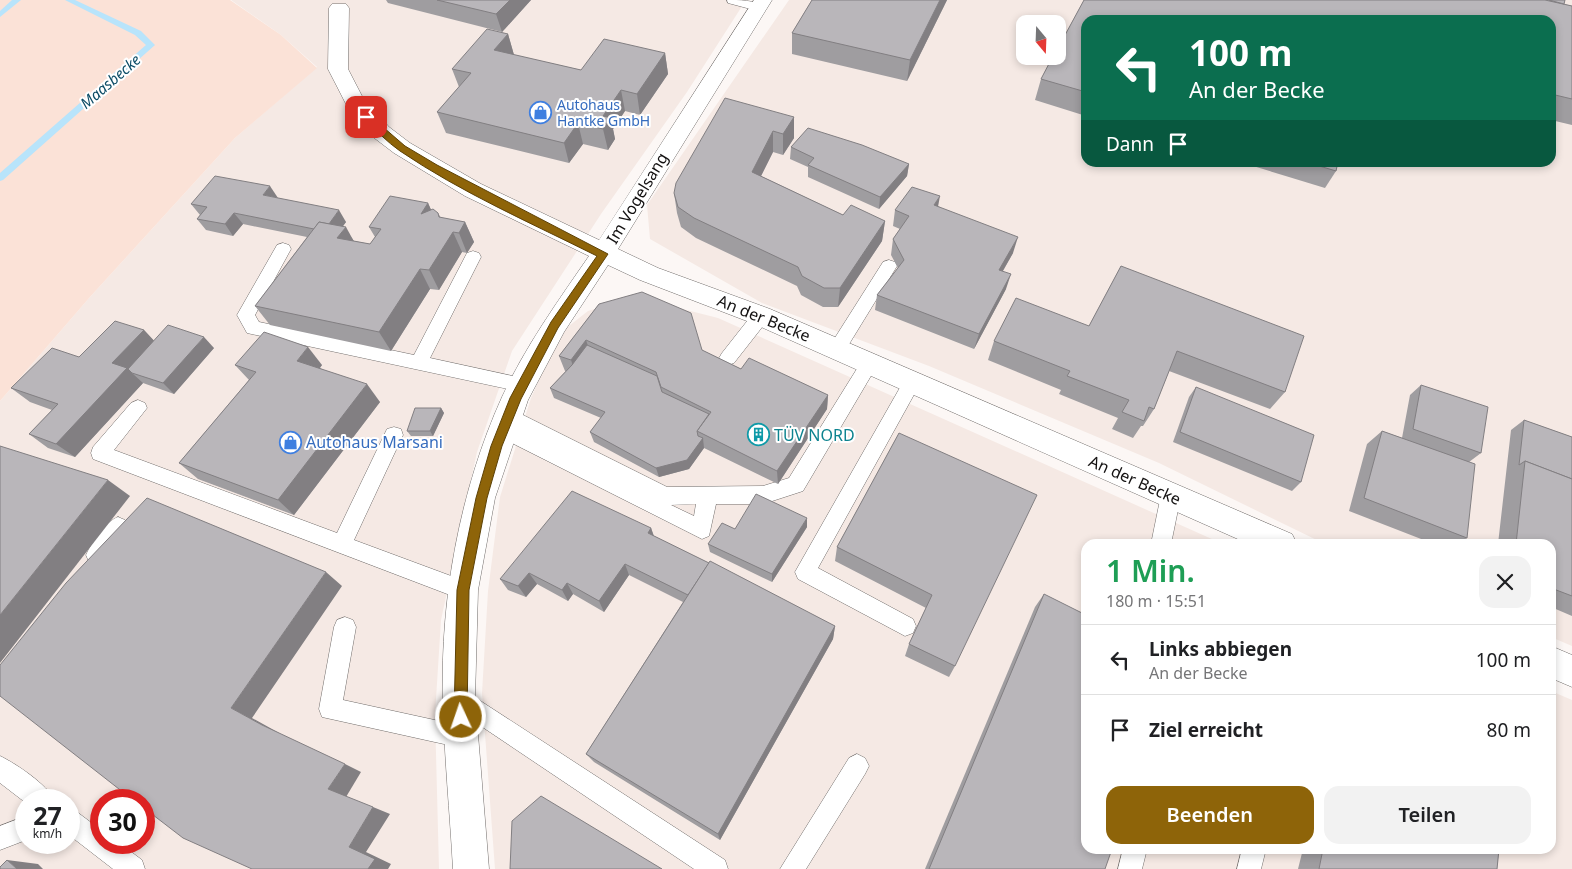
<!DOCTYPE html>
<html lang="de">
<meta charset="utf-8">
<style>
body{margin:0;font-family:"Noto Sans",sans-serif;background:#f2f2f2;color:#202124;height:100vh;display:flex;flex-direction:column;font-size:19px;white-space:nowrap}
*{box-sizing:border-box;margin:0}
p{font-size:16px;color:#757577}
.icon{flex:none;width:28px;height:28px;fill:none;stroke:currentColor;stroke-width:2;stroke-linecap:round;stroke-linejoin:round}
.map{position:relative;flex:1;overflow:hidden}
.side{position:absolute;left:1081px;top:539px;width:475px;height:315px;display:flex;flex-direction:column;background:#fff;border-radius:15px;box-shadow:0 2px 8px #0003}
.side>*{flex:none}
.hud{position:absolute;left:1081px;top:15px;width:475px;height:152px;border-radius:15px;box-shadow:0 2px 8px #0003;background:#0b6e4f;color:#fff;overflow:hidden}
.needle{width:32px;rotate:161deg}
.controls{position:absolute;left:1016px;top:15px;display:grid;gap:10px}
.controls a{display:grid;place-items:center;width:50px;height:50px;border-radius:10px;background:#fff;box-shadow:0 2px 8px #0003;font-size:25px}
.speed{position:absolute;left:15px;top:789px;display:flex;gap:10px;font-size:25px;font-weight:700;text-align:center}
.speed>*{display:grid;place-content:center;width:65px;height:65px;border-radius:50%;background:#fff;box-shadow:0 2px 8px #0003;line-height:1}
.speed small{font-size:12px;font-weight:400}
.speed .limit{border:8px solid #d22;background:#fff;color:#111}
.pin{position:absolute;display:grid;place-items:center;width:42px;height:42px;color:#fff;margin:-21px;border-radius:10px;box-shadow:0 2px 8px #0006}
.me{position:absolute;width:55px;margin:-28px;rotate:357deg;stroke-linejoin:round;filter:drop-shadow(0 0 4px #0008)}
.turn{display:flex;align-items:center;gap:18px;height:105px;padding:0 25px;font-size:22px}
.turn .icon{width:65px;height:65px;stroke-width:2.5}
.turn b{display:block;font-size:35px;line-height:42px}
.then{display:flex;align-items:center;height:48px;padding:0 25px;background:#0003;gap:10px;font-size:19px}
.round{display:grid;place-items:center;flex:none;width:52px;height:52px;border-radius:15px;background:#f2f2f2}
.headline{display:flex;align-items:center;justify-content:space-between;height:85px;padding:0 25px}
h1{font-size:30px;font-weight:600;line-height:38px;color:#1e9e55}
.action{display:flex;gap:10px;margin-top:auto;padding:10px 25px}
.action a{flex:1;height:58px;border-radius:15px;background:#8e6409;color:#fff;font-size:20px;font-weight:600;line-height:58px;text-align:center}
.action a+a{background:#f2f2f2;color:#202124}
ul{padding:0;list-style:none}
li{display:flex;align-items:center;gap:15px;height:70px;padding:0 25px;border-top:1px solid #e0e0e0}
li div{flex:1}
li b{display:block;font-size:19px}
li em{font-style:normal}
.map>svg:first-child{display:block}
</style>
<div class="map">
<svg width="1572" height="869" viewBox="0 0 1572 869">
<rect width="100%" height="100%" fill="#fcf7f5"/>
<!-- built -->
<g fill="#f5e9e4" fill-rule="evenodd">
<path d="M231,0H746L687,92L601,214L512,351L477,452L441,620L435,715L439,869H0V401L90,297L235,138L317,67L281,35ZM26,800H69V842H26ZM101,800H144V842H101Z"/>
<path d="M789,0H1572V646L1551,637V544H1325L1159,463L929,366L762,303L650,239L647,205ZM1086,20H1551V162H1086ZM1025,24H1058V56H1025Z"/>
<polygon points="621,301 659,303 718,318 1223,544 1086,544 1086,849 1551,849 1551,691 1572,700 1572,869 495,869 482,693 488,591 500,497 531,398 560,333 588,311"/>
</g>
<!-- green -->
<polygon fill="#fbe2d7" points="0,0 230,0 281,35 317,68 235,138 90,297 0,401"/>
<g fill="none" stroke-linecap="round" stroke-linejoin="round">
<!-- stream -->
<g fill="#b8e4fb" fill-rule="evenodd">
<polygon points="12,0 21,0 0,17 0,11"/>
<polygon points="65,0 75,0 141,31 155,45 3,180 0,181 0,173 146,45 135,35"/>
</g>
<defs>
<g id="service">
<path d="M727,0C738,0 756,0 765,7L758,11L728,3Z"/>
<polygon points="283,243 289,245 291,249 255,315 259,322 414,355 467,253 473,251 479,253 481,257 430,358 522,378 528,380 531,385 528,390 522,392 247,333 237,315 277,245"/>
<polygon points="889,260 895,262 897,266 843,354 837,356 831,354 828,349 831,344 883,262"/>
<polygon points="761,309 767,311 770,316 767,321 734,363 728,365 722,363 719,358 722,353 755,311"/>
<path d="M869,357L875,359L878,364L803,491L763,504H716L709,536L702,539L496,435L494,429L496,423L502,421L500,416L502,411L509,408L667,487L763,486L789,478L863,359ZM696,504L694,516L671,505Z"/>
<polygon points="912,375 918,377 921,382 818,568 913,619 916,626 913,633 905,636 798,579 795,572 906,377"/>
<polygon points="138,400 145,403 147,408 114,450 337,533 387,429 394,427 401,429 403,435 354,540 470,583 473,590 470,597 463,600 93,459 91,453 93,447 131,403"/>
<polygon points="1171,486 1178,489 1181,495 1171,544 1151,544 1161,495 1164,489"/>
<path d="M118,517L125,520L128,526C122,539 109,559 96,564L89,562L86,555C92,542 105,522 118,517Z"/>
<polygon points="345,617 353,620 356,627 343,700 462,726 470,729 473,737 470,745 462,748 322,717 319,709 334,627 337,620"/>
<polygon points="459,687 725,860 728,869 694,869 451,706 448,698 451,690"/>
<polygon points="857,754 865,758 869,766 865,774 806,869 780,869 849,758"/>
<path d="M0,756C15,763 48,785 54,800H26V803L0,783Z"/>
<polygon points="69,808 77,812 101,830 101,842 118,842 142,860 145,869 113,869 69,835"/>
<polygon points="26,816 26,840 0,850 0,826"/>
<polygon points="1123,849 1147,849 1142,869 1118,869"/>
<polygon points="1242,849 1266,849 1261,869 1237,869"/>
</g>
<g id="minor">
<path d="M754,0H772L618,249L658,268L770,309L1292,534L1297,544H1249L752,323L640,280L608,265L564,332L528,400L495,498L478,590L475,698L489,869H453C450,813 444,756 443,699C440,598 460,490 502,397C525,347 558,301 589,256L465,196L394,153L373,137L347,106L328,69L329,8L332,4H346L349,8L348,69L363,98L389,127L410,143L481,184L599,240Z"/>
<polygon points="1551,646 1572,655 1572,687 1551,678"/>
</g>
</defs>
<!-- service casing -->
<use href="#service" stroke="#716d6b" stroke-width="1"/>
<!-- minor casing -->
<use href="#minor" stroke="#716d6b" stroke-width="1"/>
<!-- service -->
<use href="#service" fill="#fff" fill-rule="evenodd"/>
<!-- minor -->
<use href="#minor" fill="#fff" fill-rule="evenodd"/>
</g>
<!-- wall -->
<g fill="#9f9da0">
<polygon points="386,0 531,0 502,32 388,3"/>
<polygon points="812,0 947,0 907,81 792,54 792,33"/>
<polygon points="1084,0 1565,0 1564,4 1572,6 1572,125 1551,120 1551,20 1086,20 1086,116 1035,100 1041,79"/>
<polygon points="508,34 514,55 581,70 665,53 668,74 640,115 625,111 613,129 615,139 608,150 583,144 569,163 446,133 437,112 459,87 452,69"/>
<polygon points="794,117 794,138 783,155 773,152 761,176 843,215 885,221 882,241 838,307 823,307 801,295 797,286 696,238 681,227 677,213 674,193"/>
<polygon points="791,147 909,164 907,176 879,209 808,177 808,167 790,159"/>
<polygon points="1240,162 1338,162 1336,171 1325,188"/>
<polygon points="278,198 346,222 343,226 354,241 370,244 375,237 369,227 428,203 431,210 438,213 441,218 465,222 474,242 467,253 462,252 439,290 430,289 391,351 270,325 255,306 307,237 243,224 233,236 206,230 197,219 200,215 191,204"/>
<polygon points="938,206 1013,253 1003,271 1006,289 974,349 875,310 877,295 898,268 891,255 893,239 900,229 893,226 895,210"/>
<polygon points="1121,266 1285,392 1270,409 1169,371 1154,409 1143,426 1141,426 1133,438 1112,429 1118,418 1059,394 1061,390 988,360 994,341 1089,326"/>
<polygon points="599,304 702,350 741,369 828,395 827,409 778,484 704,448 689,469 659,477 594,442 590,432 601,418 554,398 550,388 566,371 565,371 559,356"/>
<polygon points="144,330 154,341 214,348 174,394 143,383 75,457 48,448 29,434 52,410 30,402 11,388 79,357"/>
<polygon points="235,365 322,365 320,368 380,402 294,515 198,479 179,463 249,380"/>
<polygon points="1421,385 1481,453 1469,462 1467,538 1458,544 1434,544 1349,511 1367,444 1382,431 1402,438 1410,395"/>
<polygon points="1196,387 1301,482 1292,491 1173,442 1189,397"/>
<polygon points="441,408 444,413 433,436 411,436 407,431"/>
<polygon points="1524,420 1572,437 1572,616 1551,607 1551,544 1498,544 1511,430"/>
<polygon points="899,433 955,666 949,677 905,656 909,644 926,608 835,561 837,547"/>
<polygon points="807,527 772,582 710,552 708,544 735,529"/>
<polygon points="651,528 654,536 835,626 833,639 720,840 594,762 586,754 683,602 629,575 604,612 573,594 568,601 537,584 526,597 508,590 500,579"/>
<polygon points="1044,594 1105,869 925,869 1035,607"/>
<polygon points="1303,849 1499,849 1497,869 1298,869"/>
</g>
<!-- shaded-wall -->
<g fill="#827f82">
<polygon points="510,0 531,0 502,32 496,14"/>
<polygon points="940,0 947,0 907,81 910,60"/>
<polygon points="508,34 514,55 494,50"/>
<polygon points="665,53 668,74 640,115 637,94"/>
<polygon points="621,90 625,111 613,129 615,139 608,150 603,129 603,116"/>
<polygon points="794,117 794,138 783,155 783,134"/>
<polygon points="578,123 583,144 569,163 564,143"/>
<polygon points="773,131 773,152 753,192 752,172"/>
<polygon points="909,164 907,176 879,209 880,197"/>
<polygon points="270,186 278,198 263,195"/>
<polygon points="940,196 937,212 934,205"/>
<polygon points="428,203 437,223 421,214"/>
<polygon points="339,210 346,222 331,242 324,231"/>
<polygon points="234,213 243,224 233,236 225,224"/>
<polygon points="885,221 882,241 838,307 840,288"/>
<polygon points="465,222 474,242 467,253 459,233"/>
<polygon points="346,227 357,247 337,238"/>
<polygon points="453,232 462,252 439,290 429,270"/>
<polygon points="1018,237 1013,253 994,286 999,270"/>
<polygon points="420,269 430,289 391,351 379,332"/>
<polygon points="1011,274 1006,289 974,349 979,334"/>
<polygon points="144,330 159,346 132,373 143,383 75,457 56,444 112,363"/>
<polygon points="204,337 214,348 174,394 163,383"/>
<polygon points="586,340 591,355 576,375 571,360"/>
<polygon points="308,347 322,365 311,379 297,361"/>
<polygon points="367,384 380,402 294,515 278,500"/>
<polygon points="828,395 827,409 778,484 777,471"/>
<polygon points="441,408 444,413 433,436 430,431"/>
<polygon points="703,438 704,448 689,469 659,477 656,468"/>
<polygon points="108,480 130,496 0,663 0,615"/>
<polygon points="807,518 807,527 772,582 772,574"/>
<polygon points="651,528 655,540 648,533"/>
<polygon points="625,564 629,575 604,612 599,601"/>
<polygon points="326,572 342,586 252,718 281,734 262,725 231,708"/>
<polygon points="529,573 537,584 526,597 518,586"/>
<polygon points="567,583 573,594 568,601 562,590"/>
<polygon points="835,626 833,639 720,840 718,834"/>
<polygon points="345,764 361,772 346,797 328,789"/>
<polygon points="373,807 390,814 366,852 391,864 388,869 368,869 349,847"/>
<polygon points="7,860 38,864 43,869 17,869"/>
</g>
<!-- building -->
<g fill="#b9b6ba" stroke="#827f82">
<polygon points="437,0 510,0 496,14"/>
<polygon points="812,0 940,0 910,60 792,33"/>
<polygon points="1084,0 1545,0 1572,6 1572,99 1551,94 1551,20 1086,20 1086,92 1041,79 1053,56 1058,56 1058,48"/>
<polygon points="1549,0 1565,0 1564,4"/>
<polygon points="487,29 508,34 494,50 581,70 604,39 665,53 637,94 621,90 603,116 611,118 603,129 578,123 564,143 437,112 471,73 452,69"/>
<polygon points="725,98 794,117 783,134 773,131 752,172 843,215 851,205 885,221 840,288 824,288 802,276 798,267 694,218 678,207 674,193 676,183"/>
<polygon points="808,128 862,145 909,164 880,197 808,165 814,158 791,147"/>
<polygon points="1306,162 1338,162 1336,171"/>
<polygon points="215,176 270,186 263,195 339,210 329,224 319,222 314,229 234,213 225,224 197,219 207,207 191,204"/>
<polygon points="912,187 940,196 934,205 1018,237 999,270 1011,274 979,334 877,295 904,260 893,239 909,216 895,210"/>
<polygon points="390,196 428,203 421,214 433,209 438,213 439,217 465,222 459,233 453,232 429,270 420,269 379,332 255,306 319,222 346,227 337,238 370,244 381,229 369,227"/>
<polygon points="1121,266 1304,336 1285,392 1177,351 1154,409 1149,407 1144,421 1122,412 1129,400 1067,376 1070,371 994,341 1016,298 1089,326"/>
<polygon points="642,292 691,313 702,350 741,369 749,358 828,395 777,471 697,431 711,412 661,387 656,372 586,340 571,360 559,356 599,304"/>
<polygon points="115,321 144,330 112,363 127,368 56,444 29,434 58,404 11,388 52,348 79,357"/>
<polygon points="168,325 204,337 163,383 132,373 128,369"/>
<polygon points="264,332 308,347 297,361 367,384 278,500 179,463 256,372 235,365"/>
<polygon points="587,345 657,376 662,392 709,414 697,431 698,436 703,438 687,460 656,468 590,432 605,412 550,388 572,365"/>
<polygon points="1421,385 1488,407 1481,453 1413,429"/>
<polygon points="1196,387 1314,435 1301,482 1180,432"/>
<polygon points="415,408 441,408 430,431 407,431"/>
<polygon points="1524,420 1572,437 1572,479 1525,461 1519,465"/>
<polygon points="1382,431 1475,464 1467,538 1364,498"/>
<polygon points="899,433 1037,495 955,666 909,644 932,595 837,547"/>
<polygon points="0,446 108,480 0,615"/>
<polygon points="1525,461 1572,479 1572,596 1551,588 1551,544 1516,544"/>
<polygon points="572,491 651,528 648,533 709,563 688,595 625,564 599,601 567,583 562,590 529,573 518,586 500,579"/>
<polygon points="756,494 807,518 772,574 708,544 722,523 735,529"/>
<polygon points="147,498 326,572 231,708 262,725 345,764 328,789 373,807 349,847 375,859 368,869 252,869 183,838 144,808 144,800 133,800 0,696 0,665 66,583"/>
<polygon points="710,561 835,626 718,834 586,754"/>
<polygon points="1044,594 1086,615 1086,849 1112,849 1105,869 929,869"/>
<polygon points="541,796 662,869 510,869 512,821"/>
<polygon points="1323,849 1499,849 1497,869 1319,869"/>
<polygon points="7,860 17,869 0,869 0,867"/>
</g>
<!-- route -->
<path fill="#8e6409" stroke="#5c4106" d="M363,115H369L405,146L437,165L608,254L558,328L521,399L502,446L487,498L469,590L467,717L465,722L461,724L456,722L454,717L457,590L476,498L491,446L510,398L551,322L597,256C531,223 462,193 400,151C387,142 375,129 363,119Z"/>
<!-- icons -->
<defs>
<symbol id="shop-ring" viewBox="-11 -11 22 22"><circle r="9.5" fill="#fff" stroke="#3f7fe0" stroke-width="1.5"/><path d="M-5-2.5h2.3a2.7 3.5 0 0 1 5.4 0H5L5.5 6h-11ZM-1.5-2.5h3a1.5 2.3 0 0 0-3 0Z" fill="#3f7fe0"/></symbol>
<symbol id="building-ring" viewBox="-11 -11 22 22"><circle r="9.5" fill="#fff" stroke="#0f9aa8" stroke-width="1.5"/><path d="M-4-6H4V6H1V3H-1V6H-4ZM-2.5-4.3h1.7v1.8h-1.7ZM.8-4.3h1.7v1.8H.8ZM-2.5-1h1.7V.8h-1.7ZM.8-1h1.7V.8H.8Z" fill="#0f9aa8"/></symbol>
</defs>
<g fill-rule="evenodd">
<use href="#shop-ring" x="528" y="100" width="25" height="25"/>
<use href="#building-ring" x="746" y="422" width="25" height="25"/>
<use href="#shop-ring" x="278" y="430" width="25" height="25"/>
</g>
<g text-anchor="middle" dominant-baseline="central" stroke-width="4" stroke-linejoin="round" paint-order="stroke">
<!-- far-shop labels -->
<g font-size="14" fill="#366cbe" stroke="#fff" text-anchor="start">
<text x="557" y="104">Autohaus<tspan x="557" dy="16">Hantke GmbH</tspan></text>
</g>
<!-- far-water labels -->
<g font-size="15" font-style="italic" fill="#0c4c66" stroke="#fff">
<text transform="translate(110 81) rotate(-41)">Maasbecke</text>
</g>
<!-- street labels -->
<g font-size="16" fill="#131111" stroke="#fff">
<text transform="translate(637 198) rotate(-59)">Im Vogelsang</text>
<text transform="translate(764 318) rotate(22)">An der Becke</text>
<text transform="translate(1135 480) rotate(24)">An der Becke</text>
</g>
<!-- culture labels -->
<g font-size="16" fill="#0d838f" stroke="#fff" text-anchor="start">
<text x="774" y="435">TÜV NORD</text>
</g>
<!-- shop labels -->
<g font-size="16" fill="#366cbe" stroke="#fff" text-anchor="start">
<text x="306" y="442">Autohaus Marsani</text>
</g>
</g>
</svg>
<div class="controls">
<a><svg class="needle" viewBox="-14 -14 28 28"><path d="M0-13l5 13h-10z" fill="#e53935"/><path d="M0 13l5-13h-10z" fill="#757577"/></svg></a>
</div>
<div class="speed"><div>27<small>km/h</small></div><div class="limit">30</div></div>
<div class="pin" style="left:366px;top:117px;background:#d93025"><svg class="icon" aria-label="arrive" viewBox="0 0 24 24"><path d="M6 21V4h12l-3 4 3 4H6"/></svg></div>
<svg class="me" style="left:461px;top:717px" viewBox="-20 -20 40 40"><circle r="17" fill="#8e6409" stroke="#fff" stroke-width="3"/><path d="M0-11L8 9 0 5-8 9z" fill="#fff"/></svg>
<div class="hud">
<div class="turn"><svg class="icon" aria-label="left" viewBox="0 0 24 24"><path d="M17 20v-9H6M10 6l-5 5 5 5"/></svg><div><b>100 m</b>An der Becke</div></div>
<div class="then">Dann<svg class="icon" aria-label="arrive" viewBox="0 0 24 24"><path d="M6 21V4h12l-3 4 3 4H6"/></svg></div>
</div>
<section class="side">
<div class="headline"><div><h1>1 Min.</h1><p>180 m · 15:51</p></div><a class="round"><svg class="icon" aria-label="close" viewBox="0 0 24 24"><path d="M6 6l12 12M18 6L6 18"/></svg></a></div>
<ul>
<li><svg class="icon" aria-label="left" viewBox="0 0 24 24"><path d="M17 20v-9H6M10 6l-5 5 5 5"/></svg><div><b>Links abbiegen</b><p>An der Becke</p></div><em>100 m</em></li>
<li><svg class="icon" aria-label="arrive" viewBox="0 0 24 24"><path d="M6 21V4h12l-3 4 3 4H6"/></svg><div><b>Ziel erreicht</b></div><em>80 m</em></li>
</ul>
<div class="action"><a>Beenden</a><a>Teilen</a></div>
</section>
</div>
